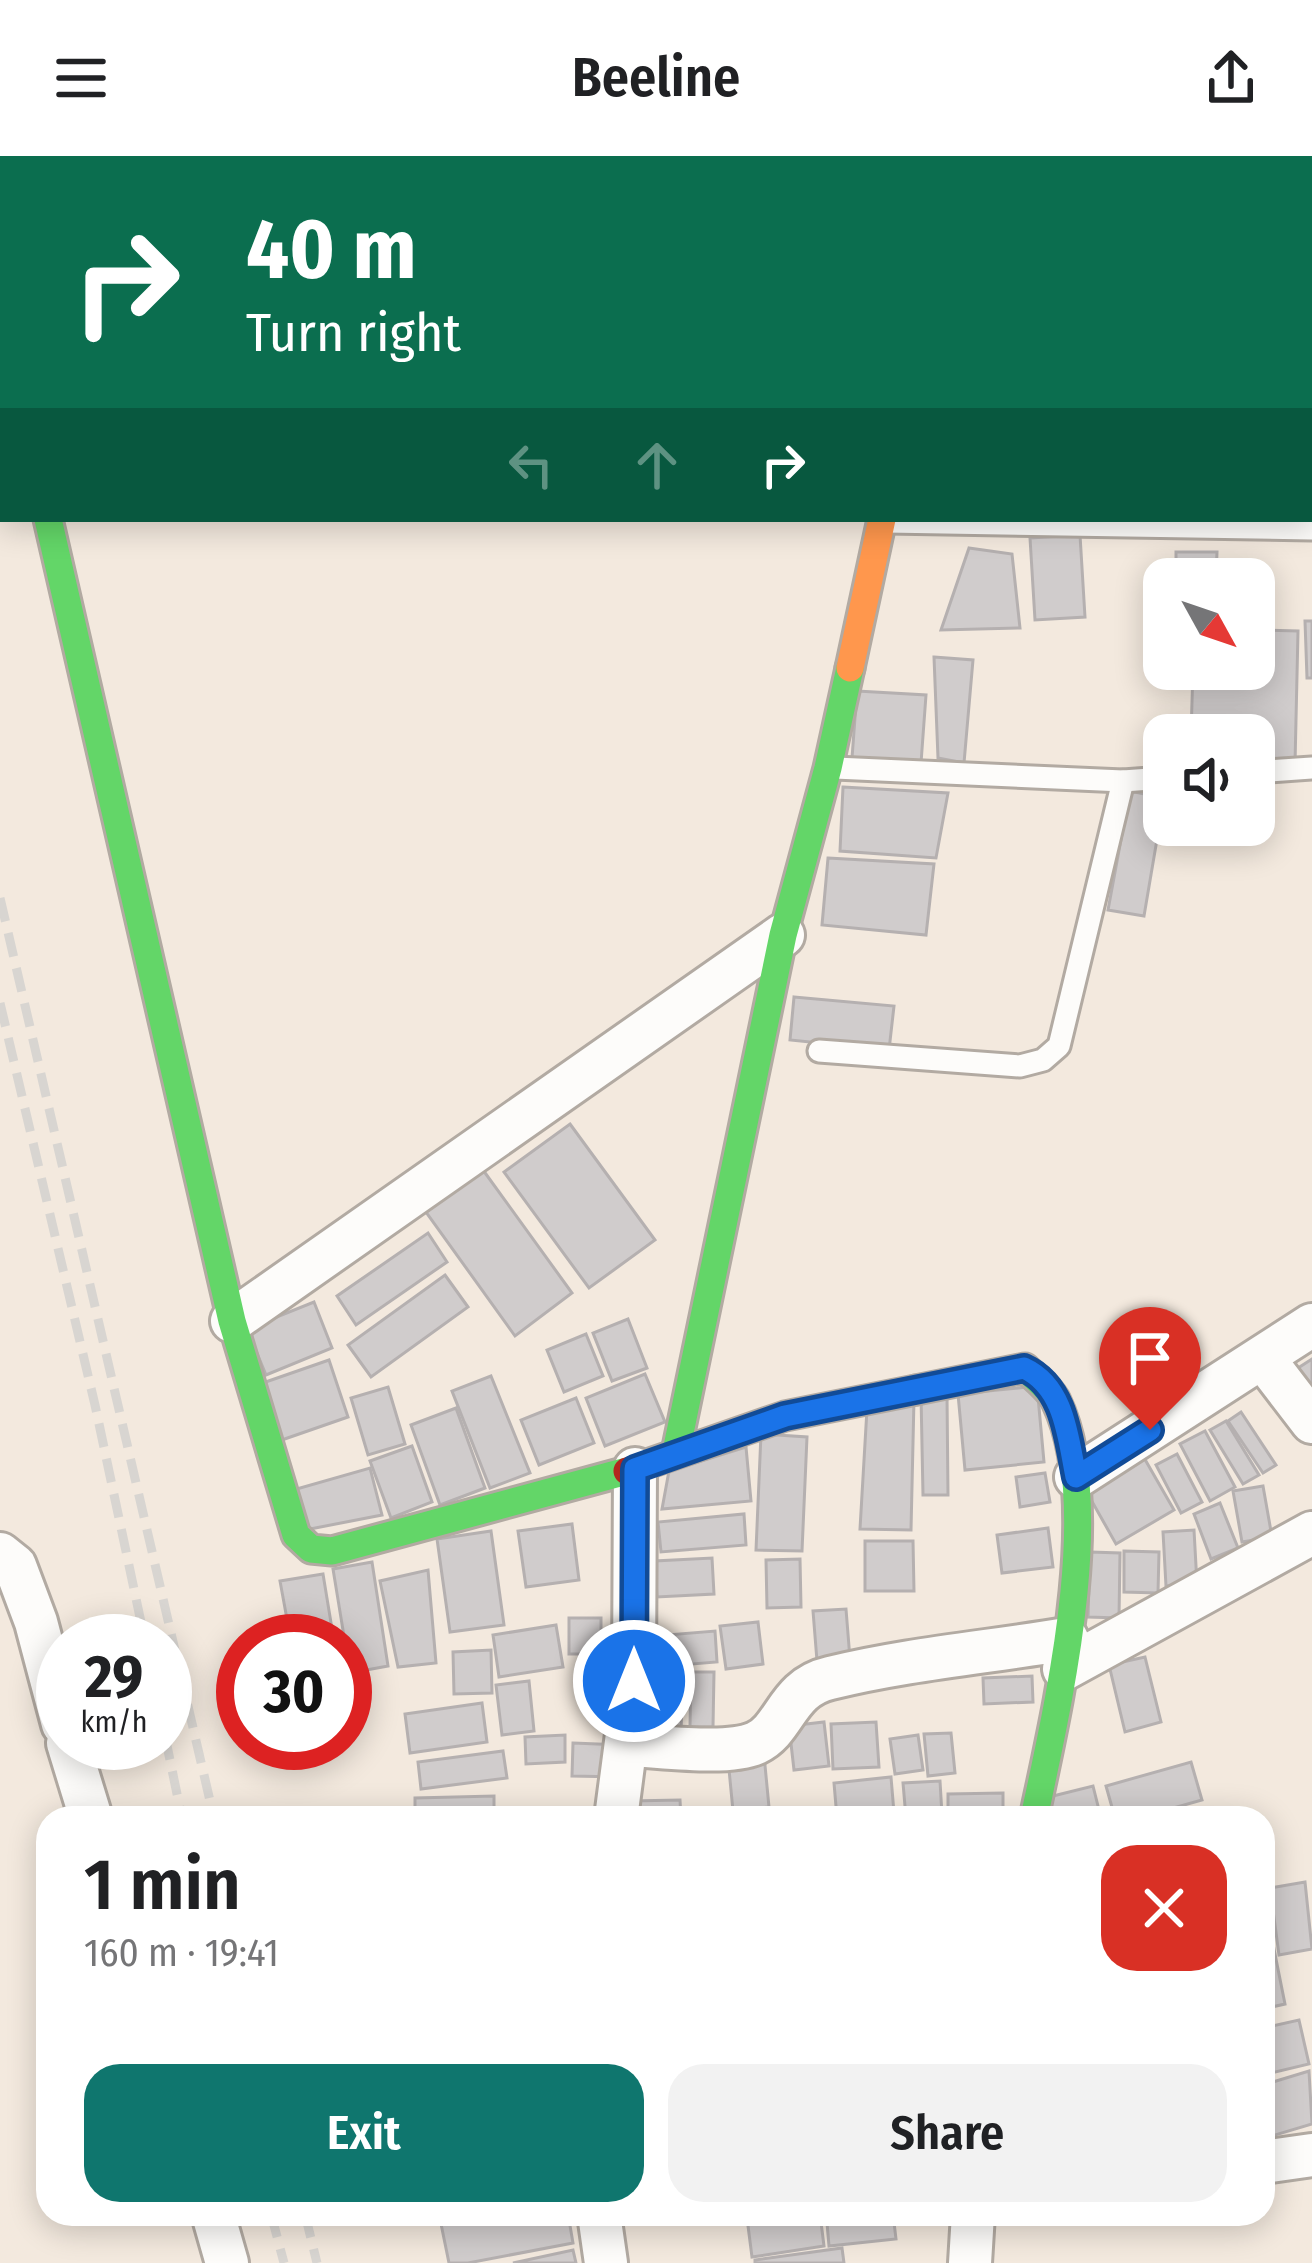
<!DOCTYPE html>
<meta charset="utf-8">
<style>
body{margin:0;font-family:"Fira Sans Condensed",sans-serif;background:#f2f2f2;color:#202124;height:100vh;display:flex;flex-direction:column;font-size:45px;white-space:nowrap}
*{box-sizing:border-box;margin:0}
p{font-size:39px;color:#757577}
.icon{flex:none;width:66px;height:66px;fill:none;stroke:currentColor;stroke-width:2;stroke-linecap:round;stroke-linejoin:round}
.map{position:relative;flex:1;overflow:hidden}
.details{position:absolute;left:36px;top:1650px;width:1239px;height:420px;display:flex;flex-direction:column;background:#fff;border-radius:36px;box-shadow:0 6px 30px #0003}
.details>*{flex:none}
.hud{position:absolute;left:0px;top:0px;width:1314px;height:366px;box-shadow:0 6px 30px #0003;background:#0b6e4f;color:#fff;overflow:hidden}
.needle{width:78px;rotate:130deg}
.tools{position:absolute;left:1143px;top:402px;display:grid;gap:24px}
.tools a{display:grid;place-items:center;width:132px;height:132px;border-radius:24px;background:#fff;box-shadow:0 6px 30px #0003;font-size:60px}
.speed{position:absolute;left:36px;top:1458px;display:flex;gap:24px;font-size:60px;font-weight:700;text-align:center}
.speed>*{display:grid;place-content:center;width:156px;height:156px;border-radius:50%;background:#fff;box-shadow:0 6px 30px #0003;line-height:1}
.speed small{font-size:30px;font-weight:400}
.speed .limit{border:18px solid #d22;background:#fff;color:#111}
.pin{position:absolute;display:grid;place-items:center;width:102px;height:102px;color:#fff;margin:-123px -51px;border-radius:50% 50% 50% 0;rotate:-45deg;box-shadow:0 0 12px #0007}
.pin .icon{rotate:45deg}
.me{position:absolute;width:132px;margin:-66px;rotate:0deg;stroke-linejoin:round;filter:drop-shadow(0 0 9px #0008)}
.turn{display:flex;align-items:center;gap:42px;height:252px;padding:0 48px;font-size:54px}
.turn .icon{width:156px;height:156px;stroke-width:2.5}
.turn b{display:block;font-size:84px;line-height:102px}
.lanes{display:flex;align-items:center;height:114px;padding:0 48px;background:#0003;justify-content:center;gap:60px;direction:ltr}
.lanes .off{opacity:.35}
.round{display:grid;place-items:center;flex:none;width:126px;height:126px;border-radius:36px;background:#f2f2f2}
.overview{display:flex;align-items:center;justify-content:space-between;height:204px;padding:0 48px}
h1{font-size:72px;font-weight:600;line-height:90px}
.button{display:flex;gap:24px;margin-top:auto;padding:24px 48px}
.button a{flex:1;height:138px;border-radius:36px;background:#0f766e;color:#fff;font-size:48px;font-weight:600;line-height:138px;text-align:center}
.button a+a{background:#f2f2f2;color:#202124}
header{display:flex;justify-content:space-between;align-items:center;height:156px;padding:0 48px;background:#fff;font-size:54px;font-weight:600}
.map>svg:first-child{display:block}
</style>
<header><svg class="icon" aria-label="menu" viewBox="0 0 24 24"><path d="M4 6h16M4 12h16M4 18h16"/></svg>Beeline<svg class="icon" aria-label="share" viewBox="0 0 24 24"><path d="M12 15V3M7 8l5-5 5 5M5 13v7h14v-7"/></svg></header>
<div class="map">
<svg width="1312" height="2107" viewBox="0 0 1312 2107">
<rect width="100%" height="100%" fill="#f3e9de"/>
<!-- building -->
<g fill="#d0cccc" stroke="#b5b0b0" stroke-width="3">
<rect x="1256" y="0" width="50" height="3"/>
<polygon points="1080,379 1085,461 1035,464 1030,382"/>
<polygon points="969,392 1012,398 1020,472 941,474"/>
<polygon points="1176,396 1217,396 1216,423 1176,423"/>
<polygon points="1305,465 1312,465 1312,522 1307,522"/>
<polygon points="1254,474 1298,475 1295,608 1254,607 1254,579 1191,579 1193,513 1254,513"/>
<polygon points="934,501 973,504 964,607 938,602"/>
<polygon points="857,535 926,539 921,607 852,602"/>
<polygon points="843,631 948,637 936,702 840,695"/>
<polygon points="1130,635 1164,642 1144,760 1108,754"/>
<polygon points="828,702 934,708 926,779 822,769"/>
<polygon points="794,841 894,850 889,894 790,884"/>
<polygon points="570,968 655,1084 589,1132 504,1016"/>
<polygon points="483,1014 572,1137 515,1180 426,1056"/>
<polygon points="428,1077 447,1106 356,1169 337,1140"/>
<polygon points="445,1119 468,1151 371,1221 348,1189"/>
<polygon points="314,1146 332,1192 266,1219 247,1173"/>
<polygon points="628,1163 647,1212 612,1225 593,1177"/>
<polygon points="586,1178 603,1220 564,1236 547,1194"/>
<polygon points="1312,1203 1312,1239 1295,1214"/>
<polygon points="329,1204 348,1261 276,1286 257,1229"/>
<polygon points="645,1218 665,1266 605,1290 586,1242"/>
<polygon points="491,1220 530,1317 490,1332 452,1235"/>
<polygon points="1037,1230 1044,1306 965,1314 958,1238"/>
<polygon points="388,1231 405,1288 368,1299 351,1242"/>
<polygon points="921,1239 947,1239 948,1339 923,1339"/>
<polygon points="576,1242 594,1287 539,1309 521,1264"/>
<polygon points="914,1243 911,1374 860,1373 867,1253"/>
<polygon points="456,1252 485,1332 440,1349 411,1269"/>
<polygon points="1241,1256 1276,1309 1263,1317 1228,1265"/>
<polygon points="1226,1265 1259,1319 1243,1328 1210,1274"/>
<polygon points="1205,1275 1235,1331 1210,1345 1180,1288"/>
<polygon points="761,1278 807,1281 802,1395 756,1394"/>
<polygon points="412,1290 432,1346 391,1362 370,1305"/>
<polygon points="746,1291 751,1345 662,1353 669,1315"/>
<polygon points="1177,1298 1202,1346 1181,1357 1156,1309"/>
<polygon points="1143,1300 1174,1354 1116,1388 1085,1333"/>
<polygon points="370,1312 382,1359 305,1374 293,1334"/>
<polygon points="1045,1317 1050,1346 1020,1351 1016,1321"/>
<polygon points="1263,1330 1272,1381 1242,1386 1233,1335"/>
<polygon points="1220,1347 1238,1392 1211,1403 1194,1358"/>
<polygon points="744,1358 746,1389 661,1396 658,1366"/>
<polygon points="572,1368 579,1424 526,1431 518,1375"/>
<polygon points="1048,1372 1053,1411 1002,1417 997,1379"/>
<polygon points="1194,1374 1197,1428 1166,1430 1163,1376"/>
<polygon points="491,1375 504,1469 450,1476 437,1383"/>
<polygon points="865,1385 913,1385 914,1435 865,1435"/>
<polygon points="1124,1395 1159,1396 1158,1437 1124,1436"/>
<polygon points="1090,1396 1120,1397 1119,1462 1088,1461"/>
<polygon points="712,1402 714,1438 657,1441 655,1405"/>
<polygon points="800,1403 801,1451 767,1452 766,1404"/>
<polygon points="372,1406 388,1510 350,1517 333,1413"/>
<polygon points="428,1414 436,1507 398,1511 380,1425"/>
<polygon points="323,1418 334,1485 291,1485 280,1425"/>
<polygon points="846,1453 850,1503 817,1505 813,1455"/>
<rect x="569" y="1462" width="32" height="36"/>
<polygon points="758,1466 763,1508 726,1513 720,1470"/>
<polygon points="556,1469 563,1511 499,1521 493,1479"/>
<polygon points="715,1475 717,1506 656,1511 654,1480"/>
<polygon points="491,1494 492,1537 454,1538 453,1496"/>
<polygon points="1145,1501 1161,1566 1125,1576 1109,1509"/>
<polygon points="691,1516 714,1516 713,1571 690,1571"/>
<polygon points="1032,1520 1033,1546 984,1548 983,1522"/>
<polygon points="529,1525 534,1575 502,1579 496,1529"/>
<polygon points="682,1531 681,1582 645,1584 646,1532"/>
<polygon points="482,1547 487,1586 410,1597 405,1558"/>
<polygon points="824,1566 829,1610 794,1614 789,1570"/>
<polygon points="876,1566 879,1611 833,1613 831,1568"/>
<polygon points="951,1577 955,1617 928,1620 924,1578"/>
<polygon points="565,1579 565,1606 526,1608 525,1581"/>
<polygon points="918,1579 923,1614 895,1618 890,1583"/>
<polygon points="573,1587 621,1589 620,1621 572,1620"/>
<polygon points="503,1595 507,1622 421,1633 418,1606"/>
<polygon points="764,1599 769,1651 733,1655 728,1603"/>
<polygon points="1191,1606 1202,1644 1138,1662 1115,1662 1106,1630"/>
<polygon points="891,1621 894,1657 837,1662 834,1627"/>
<polygon points="940,1625 942,1659 906,1662 903,1627"/>
<polygon points="1093,1630 1101,1662 1042,1662 1045,1642"/>
<polygon points="1003,1637 1003,1662 948,1662 948,1638"/>
<polygon points="494,1640 494,1662 415,1662 415,1642"/>
<polygon points="680,1644 681,1662 630,1662 630,1645"/>
<polygon points="1195,1652 1198,1662 1159,1662"/>
<polygon points="1305,1726 1312,1793 1279,1799 1270,1732"/>
<polygon points="1271,1778 1285,1848 1263,1853 1263,1779"/>
<polygon points="1299,1864 1309,1908 1263,1919 1263,1872"/>
<polygon points="1309,1915 1312,1968 1265,1982 1263,1929"/>
<polygon points="439,2058 568,2058 573,2087 468,2107 449,2107"/>
<polygon points="779,2058 820,2058 824,2090 752,2101 747,2062"/>
<polygon points="864,2058 893,2058 896,2083 829,2090 827,2067 865,2063"/>
<polygon points="842,2092 844,2107 755,2107 755,2104"/>
<polygon points="573,2094 576,2107 513,2107"/>
</g>
<g fill="none" stroke-linecap="round" stroke-linejoin="round">
<defs>
<g id="lane">
<polyline points="1311,146 1312,146"/>
<polyline points="887,366 1312,373"/>
<polyline points="835,612 1123,625 1164,622"/>
<polyline points="1254,616 1312,612"/>
<polyline points="819,895 1020,910 1043,904 1059,890 1123,625"/>
</g>
<g id="street">
<polyline points="142,3 149,0"/>
<polyline points="966,3 966,0"/>
<polyline points="0,63 3,62"/>
<polyline points="0,159 3,171"/>
<polyline points="232,1165 783,779"/>
<polyline points="1263,1202 1312,1266"/>
<polyline points="1076,1321 1312,1169"/>
<polyline points="0,1398 15,1410 36,1466 63,1568"/>
<polyline points="1064,1513 1312,1377"/>
<polyline points="68,1587 91,1662"/>
<path d="M627,1589C660,1590 727,1600 756,1587C786,1573 786,1532 830,1522C907,1503 989,1496 1067,1483"/>
<polyline points="616,1662 634,1525 635,1313"/>
<polyline points="1263,2006 1312,1999"/>
<polyline points="213,2058 227,2107"/>
<polyline points="599,2058 606,2107"/>
<polyline points="970,2107 973,2058"/>
</g>
<g id="fast">
<polyline points="48,363 232,1165 296,1379 311,1393 332,1395 627,1315"/>
<path d="M916,1234L1025,1212C1035,1222 1050,1233 1056,1245C1106,1348 1057,1553 1034,1662"/>
<polyline points="676,1296 783,779 828,612 850,512"/>
</g>
<polyline id="slow" points="850,512 882,363"/>
<polyline id="jam" points="627,1315 785,1260 916,1234"/>
</defs>
<!-- lane casing -->
<use href="#lane" stroke="#b2aaa2" stroke-width="27"/>
<!-- street casing -->
<use href="#street" stroke="#b2aaa2" stroke-width="48"/>
<!-- fast casing -->
<use href="#fast" stroke="#b2aaa2" stroke-width="33"/>
<!-- slow casing -->
<use href="#slow" stroke="#b2aaa2" stroke-width="33"/>
<!-- jam casing -->
<use href="#jam" stroke="#b2aaa2" stroke-width="33"/>
<!-- lane -->
<use href="#lane" stroke="#fdfcfa" stroke-width="21"/>
<!-- street -->
<use href="#street" stroke="#fdfcfa" stroke-width="42"/>
<!-- fast -->
<use href="#fast" stroke="#63d668" stroke-width="27"/>
<!-- slow -->
<use href="#slow" stroke="#ff974d" stroke-width="27"/>
<!-- jam -->
<use href="#jam" stroke="#b3261e" stroke-width="27"/>
<!-- rail -->
<g stroke="#d8d5d1" stroke-width="9" stroke-dasharray="24 12" stroke-linecap="butt">
<polyline points="0,742 214,1662"/>
<polyline points="0,847 95,1249 145,1485"/>
<polyline points="165,1580 182,1662"/>
<polyline points="271,2058 284,2107"/>
<polyline points="305,2058 317,2107"/>
</g>
</g>
<g fill="none" stroke-linecap="round" stroke-linejoin="round">
<defs>
<path id="route" d="M634,1525L635,1313L785,1260L1024,1212C1065,1231 1068,1282 1076,1321L1150,1274"/>
</defs>
<!-- route casing -->
<use href="#route" stroke="#114b97" stroke-width="30"/>
<!-- route -->
<use href="#route" stroke="#1a73e8" stroke-width="21"/>
</g>
</svg>
<div class="tools">
<a><svg class="needle" viewBox="-14 -14 28 28"><path d="M0-13l5 13h-10z" fill="#e53935"/><path d="M0 13l5-13h-10z" fill="#757577"/></svg></a>
<a><svg class="icon" aria-label="sound" viewBox="0 0 24 24"><path d="M4 9h4l5-4v14l-5-4H4zM17 9q2 3 0 6"/></svg></a>
</div>
<div class="speed"><div>29<small>km/h</small></div><div class="limit">30</div></div>
<div class="pin" style="left:1150px;top:1274px;background:#d93025"><svg class="icon" aria-label="arrive" viewBox="0 0 24 24"><path d="M6 21V4h12l-3 4 3 4H6"/></svg></div>
<svg class="me" style="left:634px;top:1525px" viewBox="-20 -20 40 40"><circle r="17" fill="#1a73e8" stroke="#fff" stroke-width="3"/><path d="M0-11L8 9 0 5-8 9z" fill="#fff"/></svg>
<div class="hud">
<div class="turn"><svg class="icon" aria-label="right" viewBox="0 0 24 24"><path d="M7 20v-9h11M14 6l5 5-5 5"/></svg><div><b>40 m</b>Turn right</div></div>
<div class="lanes"><svg class="icon off" aria-label="left" viewBox="0 0 24 24"><path d="M17 20v-9H6M10 6l-5 5 5 5"/></svg><svg class="icon off" aria-label="ahead" viewBox="0 0 24 24"><path d="M12 20V5M6 11l6-6 6 6"/></svg><svg class="icon" aria-label="right" viewBox="0 0 24 24"><path d="M7 20v-9h11M14 6l5 5-5 5"/></svg></div>
</div>
<section class="details">
<div class="overview"><div><h1>1 min</h1><p>160 m · 19:41</p></div><a class="round" style="background:#d93025;color:#fff"><svg class="icon" aria-label="close" viewBox="0 0 24 24"><path d="M6 6l12 12M18 6L6 18"/></svg></a></div>
<div class="button"><a>Exit</a><a>Share</a></div>
</section>
</div>
